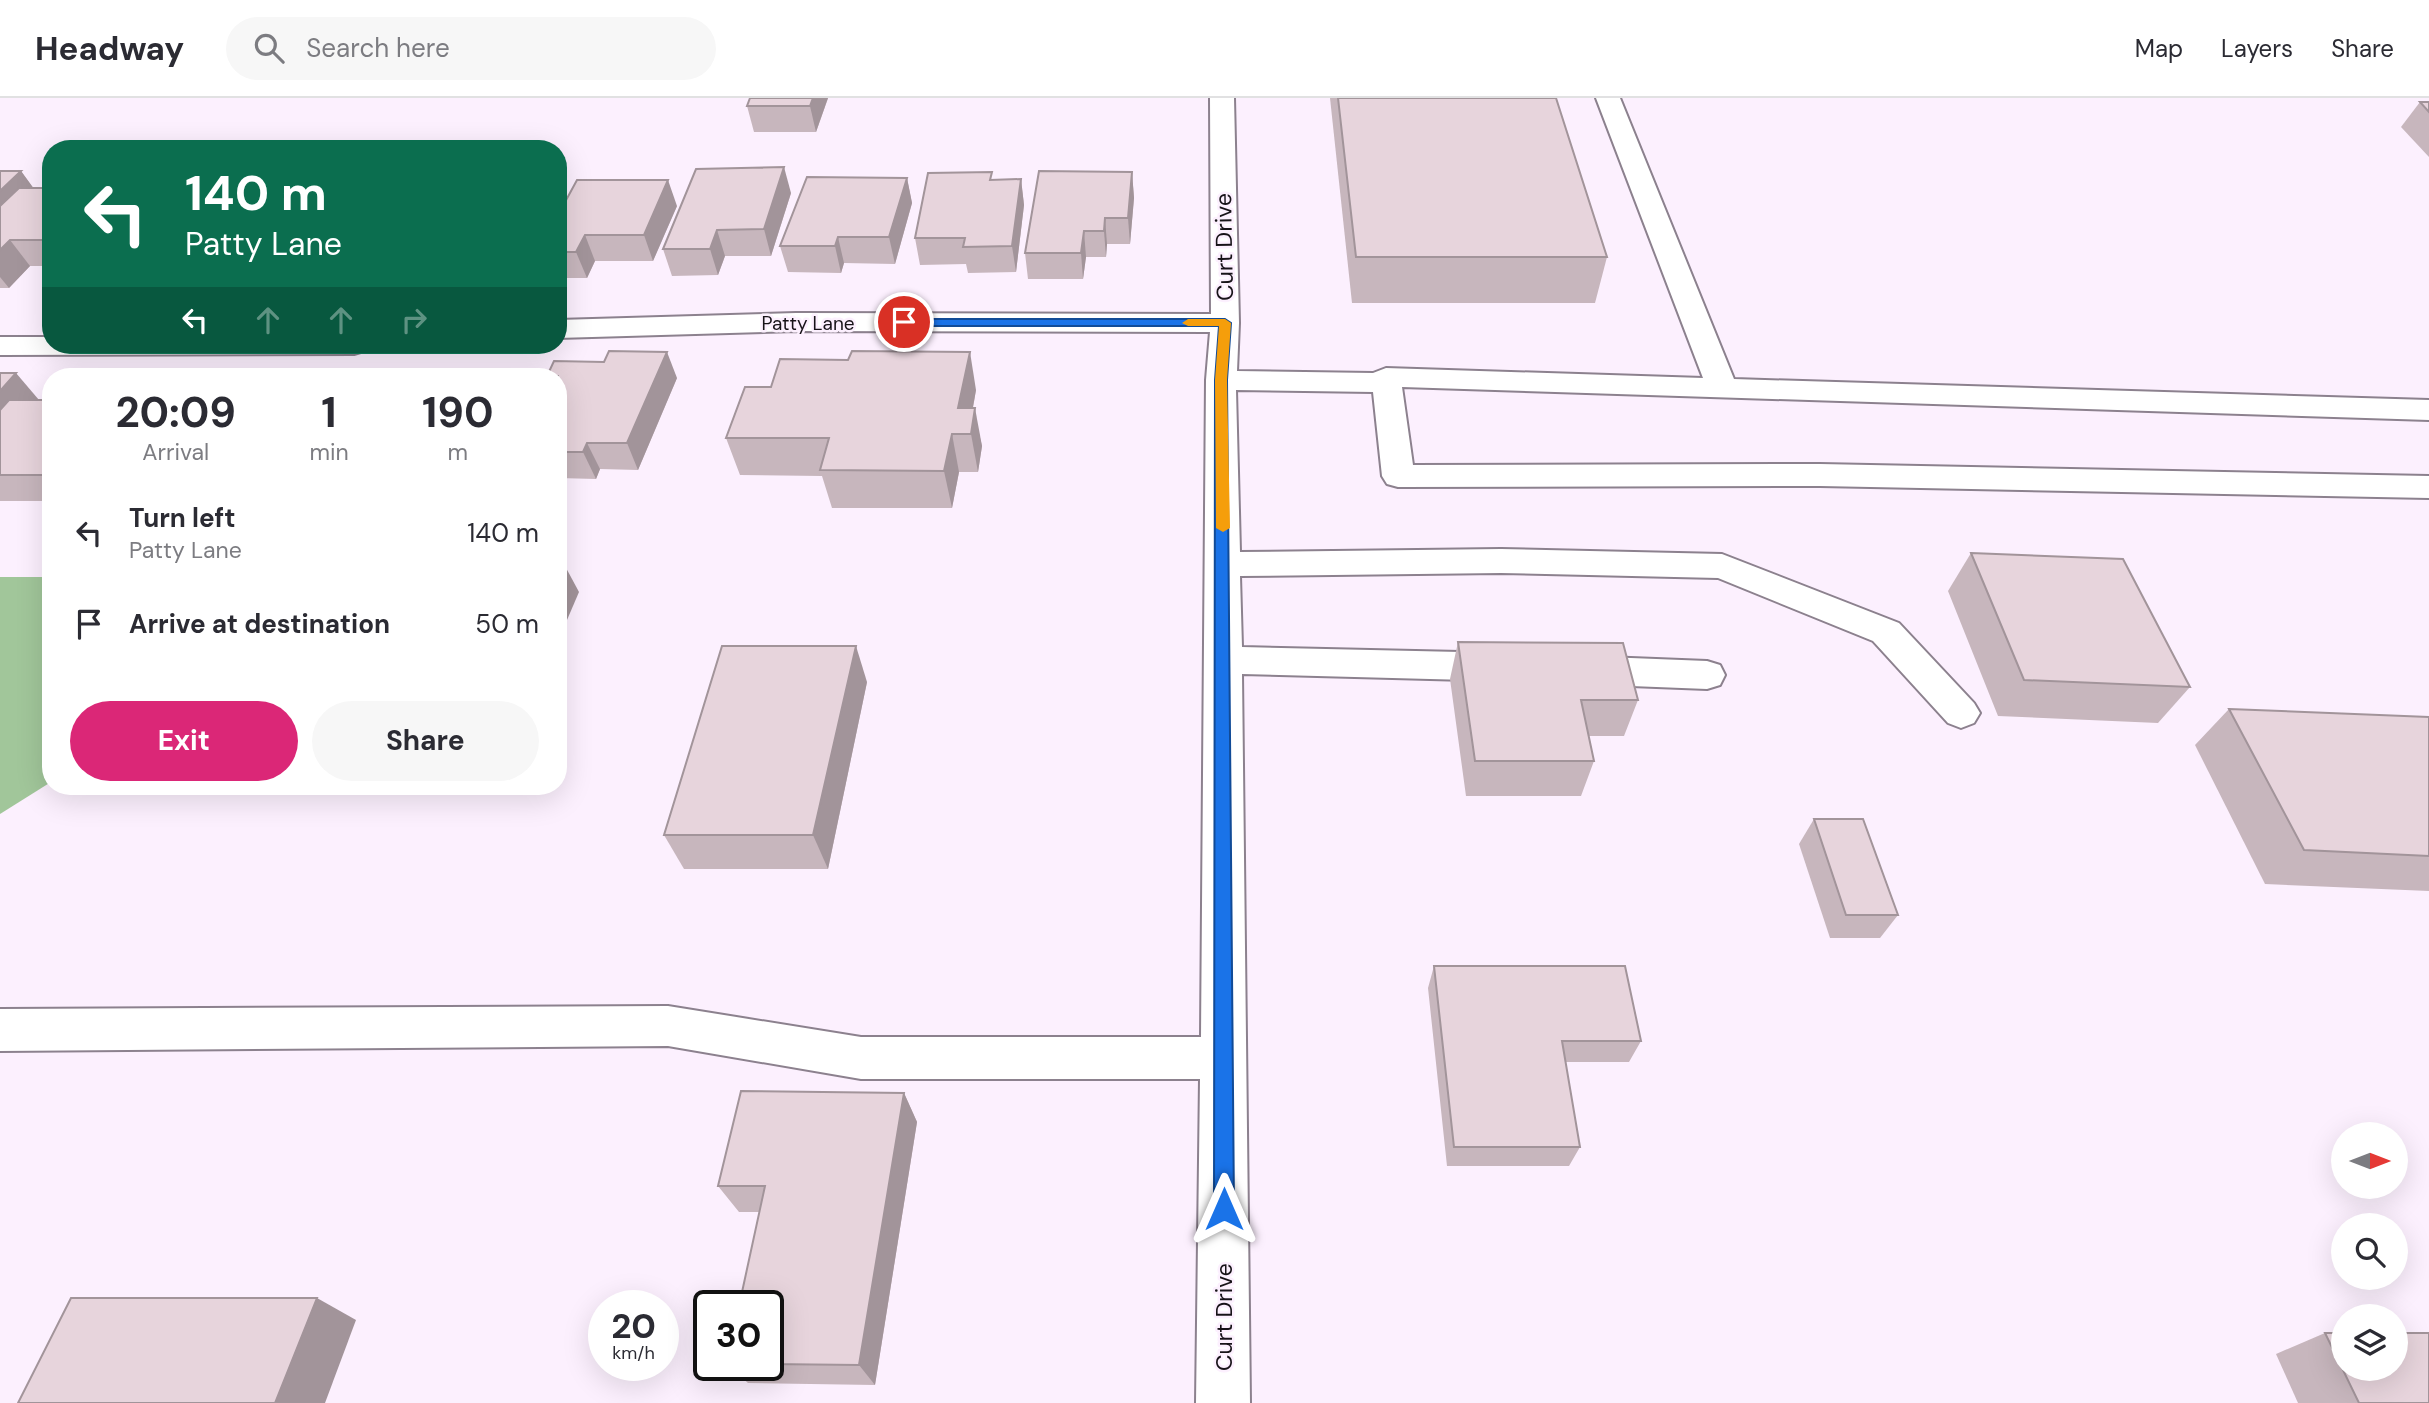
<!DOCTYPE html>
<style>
body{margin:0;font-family:"DM Sans",sans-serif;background:#f7f7f7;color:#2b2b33;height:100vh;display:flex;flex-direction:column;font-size:26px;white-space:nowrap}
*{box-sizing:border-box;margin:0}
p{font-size:23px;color:#7c7c81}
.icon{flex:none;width:38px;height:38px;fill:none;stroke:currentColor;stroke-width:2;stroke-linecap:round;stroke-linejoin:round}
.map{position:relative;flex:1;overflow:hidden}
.drawer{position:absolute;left:42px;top:270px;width:525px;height:427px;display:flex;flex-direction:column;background:#fff;border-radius:28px;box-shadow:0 7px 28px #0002}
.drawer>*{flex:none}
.guide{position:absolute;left:42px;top:42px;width:525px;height:214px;border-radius:28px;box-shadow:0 7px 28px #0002;background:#0b6e4f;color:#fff;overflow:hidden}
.needle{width:46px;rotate:90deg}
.fabs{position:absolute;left:2331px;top:1024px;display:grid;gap:14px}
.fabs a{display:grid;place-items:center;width:77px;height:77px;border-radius:50%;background:#fff;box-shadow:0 7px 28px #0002;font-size:35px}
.speed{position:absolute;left:588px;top:1192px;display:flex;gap:14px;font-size:35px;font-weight:700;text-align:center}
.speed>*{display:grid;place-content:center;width:91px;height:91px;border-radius:50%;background:#fff;box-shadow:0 7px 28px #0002;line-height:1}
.speed small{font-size:18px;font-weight:400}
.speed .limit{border:4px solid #111;border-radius:10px;background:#fff;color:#111}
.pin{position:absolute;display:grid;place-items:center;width:60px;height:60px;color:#fff;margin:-30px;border:4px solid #fff;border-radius:50%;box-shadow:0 2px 7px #0007}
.me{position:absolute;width:77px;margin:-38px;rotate:0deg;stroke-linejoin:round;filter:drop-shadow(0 0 5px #0008)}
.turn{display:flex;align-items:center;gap:24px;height:147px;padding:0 28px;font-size:32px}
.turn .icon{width:91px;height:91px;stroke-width:2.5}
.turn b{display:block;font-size:49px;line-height:60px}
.lanes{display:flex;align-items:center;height:66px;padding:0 28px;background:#0003;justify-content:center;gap:35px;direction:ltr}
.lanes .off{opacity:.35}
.eta{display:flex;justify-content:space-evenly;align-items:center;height:119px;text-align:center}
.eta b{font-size:42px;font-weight:700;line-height:49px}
.cta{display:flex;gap:14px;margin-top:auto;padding:14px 28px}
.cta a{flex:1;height:80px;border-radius:42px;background:#db2777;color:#fff;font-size:28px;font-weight:700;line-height:80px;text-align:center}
.cta a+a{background:#f7f7f7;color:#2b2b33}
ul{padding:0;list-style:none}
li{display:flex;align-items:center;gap:21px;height:91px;padding:0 28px}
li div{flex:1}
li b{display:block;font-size:26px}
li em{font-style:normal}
header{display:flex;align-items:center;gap:42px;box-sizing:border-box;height:98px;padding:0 35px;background:#fff;border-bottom:2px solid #e1e1e2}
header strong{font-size:33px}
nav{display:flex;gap:38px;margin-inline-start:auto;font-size:24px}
.search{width:490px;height:63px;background:#f7f7f7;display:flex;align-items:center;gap:18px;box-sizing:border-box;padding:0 24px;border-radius:38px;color:#7c7c81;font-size:26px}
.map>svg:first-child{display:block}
</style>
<header>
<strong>Headway</strong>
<div class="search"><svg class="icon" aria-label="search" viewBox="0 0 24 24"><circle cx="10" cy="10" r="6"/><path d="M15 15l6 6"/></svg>Search here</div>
<nav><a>Map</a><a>Layers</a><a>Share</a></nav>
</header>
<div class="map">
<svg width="2429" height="1305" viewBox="0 0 2429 1305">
<rect width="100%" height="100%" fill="#fcf0fe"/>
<!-- forest -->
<polygon fill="#a1c69a" points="0,479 51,479 51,684 0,716"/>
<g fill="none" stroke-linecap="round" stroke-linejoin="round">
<defs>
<g id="minor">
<polygon points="1210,0 1234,0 1239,225 1237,273 1373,275 1386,270 1703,280 1596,0 1620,0 1734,281 2429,302 2429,322 1402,289 1413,367 1820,366 2429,378 2429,400 1820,388 1398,389 1387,386 1382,378 1373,294 1236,292 1240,454 1501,451 1722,456 1899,525 1974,605 1980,615 1974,625 1961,630 1948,625 1873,543 1718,480 1501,475 1240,478 1242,549 1505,555 1518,559 1523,569 1518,579 1505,583 1242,576 1250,1305 1196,1305 1200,981 861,981 668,948 0,953 0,911 668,908 861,939 1201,939 1206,282 1210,234 796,233 558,240 558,222 796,215 1211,216"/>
<polygon points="0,239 51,239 51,247 369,247 364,253 354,256 0,257"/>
<polygon points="1580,558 1707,563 1720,567 1725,577 1720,587 1707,591 1580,586 1567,582 1562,572 1567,562"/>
</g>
</defs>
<!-- minor casing -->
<use href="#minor" stroke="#8c818e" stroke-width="4"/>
<!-- minor -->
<use href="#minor" fill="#fff" fill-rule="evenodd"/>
</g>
<!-- wall -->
<g fill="#c7b6bd">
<polygon points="750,0 828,0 816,34 754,34 747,8"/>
<polygon points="1330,0 1556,0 1607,159 1595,205 1352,205"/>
<polygon points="2420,4 2429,4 2429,59 2401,29"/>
<polygon points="0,73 21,73 33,90 51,90 51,168 30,168 9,190 0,190"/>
<polygon points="1132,74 1134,100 1130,146 1107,146 1106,159 1086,159 1083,181 1028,181 1025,155"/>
<polygon points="907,80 912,105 895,166 844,165 841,175 788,174 780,148"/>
<polygon points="1021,81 1024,107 1016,174 968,175 966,166 920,167 915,140 993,82"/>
<polygon points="791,95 771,158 725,158 718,177 672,178 663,151"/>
<polygon points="677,108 653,163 595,163 587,180 558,180 558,117"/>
<polygon points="0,275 38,302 51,302 51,403 0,403"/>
<polygon points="558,278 677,280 638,372 600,371 596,381 558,380"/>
<polygon points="976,292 973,310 982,348 978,374 959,374 952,410 832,410 822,378 740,377 726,340"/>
<polygon points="1971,455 2190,589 2158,625 1998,618 1948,493"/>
<polygon points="1458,544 1638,602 1624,638 1589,638 1594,663 1581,698 1466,698 1450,581"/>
<polygon points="867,584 828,771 684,771 664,737"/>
<polygon points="2229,611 2429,619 2429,793 2265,786 2195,647"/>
<polygon points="1814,721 1898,817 1880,840 1830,840 1799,746"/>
<polygon points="1434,868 1641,943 1629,964 1565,964 1580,1049 1569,1068 1447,1068 1428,890"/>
<polygon points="904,995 917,1024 875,1287 748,1285 727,1267 768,1267 768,1208 760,1114 739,1114 718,1088"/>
<polygon points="2325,1235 2429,1305 2298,1305 2276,1256"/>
</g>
<!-- shaded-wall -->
<g fill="#a2949a">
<polygon points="813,0 828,0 816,34 810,8"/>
<polygon points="784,69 791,95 771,158 764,131"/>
<polygon points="21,73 40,99 0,139 0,93"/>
<polygon points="1132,74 1134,100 1130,146 1128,120"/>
<polygon points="907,80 912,105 895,166 889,139"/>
<polygon points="1021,81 1024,107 1016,174 1012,148"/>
<polygon points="668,82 677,108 653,163 644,137"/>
<polygon points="1105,120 1107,146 1106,159 1104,133"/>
<polygon points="717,132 725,158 718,177 710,151"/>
<polygon points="1084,133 1086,159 1083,181 1081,155"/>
<polygon points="585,137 595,163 587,180 576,154"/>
<polygon points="838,139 844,165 841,175 835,148"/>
<polygon points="10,142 30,168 9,190 0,179 0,152"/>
<polygon points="667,254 677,280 638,372 627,345"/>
<polygon points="970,254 976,292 968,336 958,310"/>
<polygon points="487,272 490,278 483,278"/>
<polygon points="16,275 39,302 0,345 0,293"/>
<polygon points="975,310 982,348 978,374 971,336"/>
<polygon points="952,336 959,374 952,410 944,373"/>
<polygon points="587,345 600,371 596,381 583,354"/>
<polygon points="565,468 579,494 558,543 558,484"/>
<polygon points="856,548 867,584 828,771 813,737"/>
<polygon points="904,995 917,1024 875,1287 859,1267"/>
<polygon points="317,1200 356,1222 325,1305 275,1305"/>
</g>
<!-- building -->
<g fill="#e7d4dc" stroke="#a2949a" stroke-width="2">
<polygon points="750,0 813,0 810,8 747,8"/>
<polygon points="1338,0 1556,0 1607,159 1356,159"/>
<polygon points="2420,4 2429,4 2429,14"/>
<polygon points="784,69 764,131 717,132 710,151 663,151 696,71"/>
<polygon points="0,73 21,73 0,93"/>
<polygon points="1039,73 1132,74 1128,120 1105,120 1104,133 1084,133 1081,155 1025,155"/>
<polygon points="992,74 990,82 1021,81 1012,148 963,149 965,140 915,140 928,75"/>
<polygon points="807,79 907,80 889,139 838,139 835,148 780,148"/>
<polygon points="577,82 668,82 644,137 585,137 576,154 558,154 558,117"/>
<polygon points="19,90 51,90 51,142 10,142 0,152 0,108"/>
<polygon points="609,253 667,254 627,345 587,345 583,354 558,354 558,278 547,278 554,263 604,264"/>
<polygon points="852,253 970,254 958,310 975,310 971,336 952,336 944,373 820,372 829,340 726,340 745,289 771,289 780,261 848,262"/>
<polygon points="430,272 487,272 483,278 426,278"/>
<polygon points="0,275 16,275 0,293"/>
<polygon points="89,275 145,275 142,278 87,278"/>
<polygon points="215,275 272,275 270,278 213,278"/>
<polygon points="9,302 51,302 51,377 0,377 0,312"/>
<polygon points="1971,455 2123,461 2190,589 2024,582"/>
<polygon points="558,468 565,468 558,484"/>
<polygon points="1458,544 1623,545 1638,602 1581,602 1594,663 1475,663"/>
<polygon points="722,548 856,548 813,737 664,737"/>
<polygon points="2229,611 2429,619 2429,758 2304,752"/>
<polygon points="1814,721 1863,721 1898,817 1846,817"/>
<polygon points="1434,868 1625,868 1641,943 1562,943 1580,1049 1454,1049"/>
<polygon points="741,993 904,995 859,1267 768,1266 768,1208 739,1208 765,1088 718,1088"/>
<polygon points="71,1200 317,1200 275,1305 18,1305"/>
<polygon points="2325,1235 2343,1235 2343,1270 2396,1270 2396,1235 2429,1235 2429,1305 2359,1305"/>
</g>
<!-- route -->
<polygon fill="#1a73e8" stroke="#114b97" stroke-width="2" points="1225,221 1231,225 1227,282 1234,1111 1231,1119 1224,1122 1217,1119 1214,1111 1215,282 1219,228 904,228 898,224 904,221"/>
<!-- slow -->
<polygon fill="#f59e0b" points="1225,221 1231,225 1227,282 1230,430 1223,434 1216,430 1215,282 1219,228 1188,228 1182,225 1188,221"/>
<g text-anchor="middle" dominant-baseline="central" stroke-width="5" stroke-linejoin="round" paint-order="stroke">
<!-- far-street labels -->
<g font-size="19" fill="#171318" stroke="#fcf0fe">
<text x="808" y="225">Patty Lane</text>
</g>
<!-- street labels -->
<g font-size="23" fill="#171318" stroke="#fcf0fe">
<text transform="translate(1224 149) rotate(-91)">Curt Drive</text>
<text transform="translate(1224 1219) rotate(-90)">Curt Drive</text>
</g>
</g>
</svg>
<div class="fabs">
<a><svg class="needle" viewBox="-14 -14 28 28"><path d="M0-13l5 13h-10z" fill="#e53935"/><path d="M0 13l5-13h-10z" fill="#7c7c81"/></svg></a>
<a><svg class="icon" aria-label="search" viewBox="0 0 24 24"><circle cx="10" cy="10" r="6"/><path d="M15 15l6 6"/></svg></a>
<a><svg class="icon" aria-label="layers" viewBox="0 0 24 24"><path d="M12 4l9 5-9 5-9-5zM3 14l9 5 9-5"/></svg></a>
</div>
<div class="speed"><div>20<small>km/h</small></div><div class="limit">30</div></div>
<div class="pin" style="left:904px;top:224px;background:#d93025"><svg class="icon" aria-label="arrive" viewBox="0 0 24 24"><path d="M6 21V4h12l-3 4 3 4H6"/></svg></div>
<svg class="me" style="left:1224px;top:1111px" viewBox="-20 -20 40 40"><path d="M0-17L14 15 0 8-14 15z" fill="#1a73e8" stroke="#fff" stroke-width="4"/></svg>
<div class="guide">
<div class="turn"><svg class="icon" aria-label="left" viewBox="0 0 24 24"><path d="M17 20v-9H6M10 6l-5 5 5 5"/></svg><div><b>140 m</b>Patty Lane</div></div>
<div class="lanes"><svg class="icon" aria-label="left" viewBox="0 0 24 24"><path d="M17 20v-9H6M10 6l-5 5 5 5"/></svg><svg class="icon off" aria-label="ahead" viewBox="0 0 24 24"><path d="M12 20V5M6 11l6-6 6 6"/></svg><svg class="icon off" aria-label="ahead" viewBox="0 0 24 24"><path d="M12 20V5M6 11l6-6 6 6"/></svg><svg class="icon off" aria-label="right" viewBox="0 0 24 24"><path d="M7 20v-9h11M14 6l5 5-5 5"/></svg></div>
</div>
<section class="drawer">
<div class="eta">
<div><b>20:09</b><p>Arrival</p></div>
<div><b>1</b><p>min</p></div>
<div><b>190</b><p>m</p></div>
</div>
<ul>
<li><svg class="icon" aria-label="left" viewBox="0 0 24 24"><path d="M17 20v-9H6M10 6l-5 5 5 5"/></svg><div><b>Turn left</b><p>Patty Lane</p></div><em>140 m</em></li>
<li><svg class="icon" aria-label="arrive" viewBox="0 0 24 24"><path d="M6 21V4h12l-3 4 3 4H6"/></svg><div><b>Arrive at destination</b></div><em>50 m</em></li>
</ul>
<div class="cta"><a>Exit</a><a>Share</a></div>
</section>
</div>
